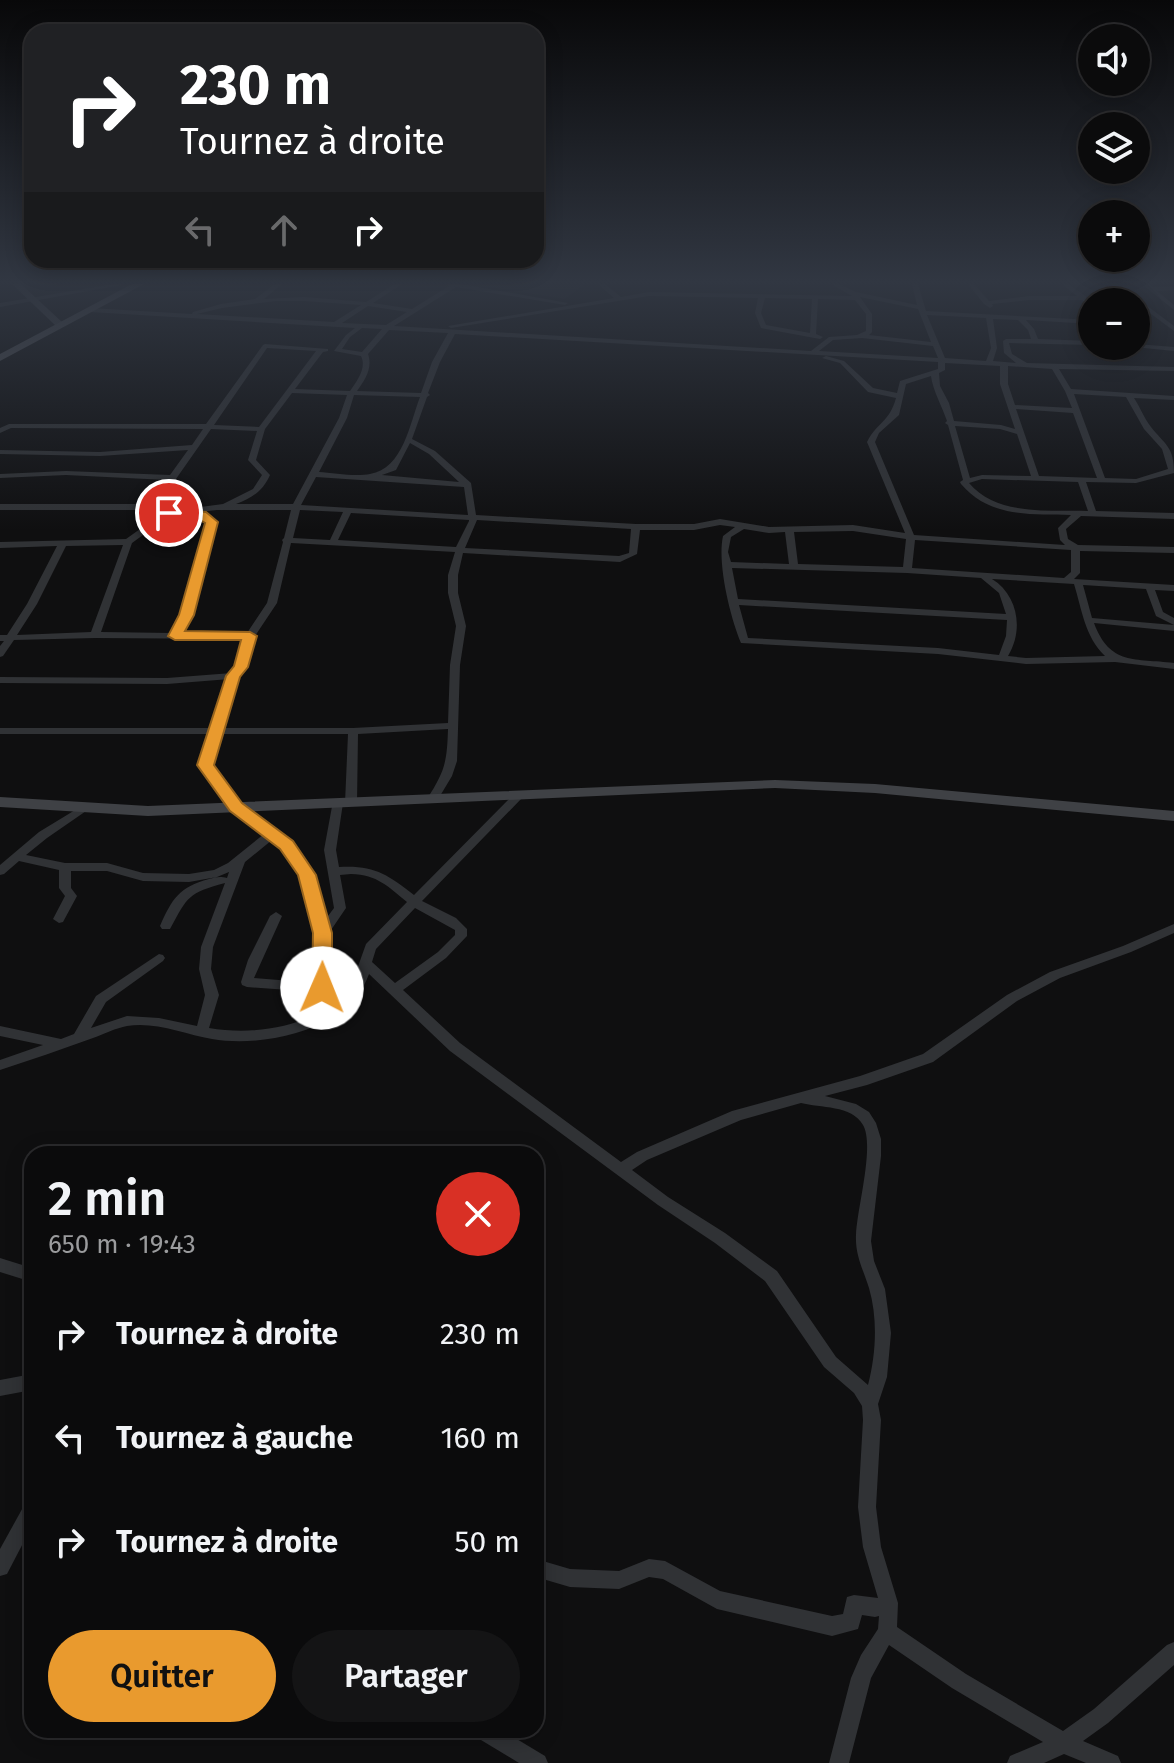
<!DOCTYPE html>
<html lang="fr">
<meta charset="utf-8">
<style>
body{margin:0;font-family:"Fira Sans",sans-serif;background:#141415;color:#f1f3f6;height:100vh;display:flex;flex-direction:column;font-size:30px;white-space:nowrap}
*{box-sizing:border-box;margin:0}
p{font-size:26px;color:#9a9b9d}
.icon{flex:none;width:44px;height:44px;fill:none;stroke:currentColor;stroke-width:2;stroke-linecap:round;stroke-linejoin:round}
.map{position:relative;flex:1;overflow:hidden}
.drawer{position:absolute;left:24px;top:1146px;width:520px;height:592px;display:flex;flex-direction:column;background:#0b0b0c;border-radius:24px;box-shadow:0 4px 20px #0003,0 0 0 2px #2b2b2d}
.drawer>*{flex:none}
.top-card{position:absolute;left:24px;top:24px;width:520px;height:244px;border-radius:24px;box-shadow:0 4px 20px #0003,0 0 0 2px #2b2b2d;background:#202124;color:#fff;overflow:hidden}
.buttons{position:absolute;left:1078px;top:24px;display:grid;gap:16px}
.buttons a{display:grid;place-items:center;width:72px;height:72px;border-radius:50%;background:#0b0b0c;box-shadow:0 4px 20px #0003,0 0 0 2px #2b2b2d;font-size:40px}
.pin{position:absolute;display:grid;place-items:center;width:68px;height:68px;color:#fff;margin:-34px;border:4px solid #fff;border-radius:50%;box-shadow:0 2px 8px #0007}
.me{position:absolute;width:88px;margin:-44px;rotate:1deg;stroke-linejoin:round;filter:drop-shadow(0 0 6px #0008)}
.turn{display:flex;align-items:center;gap:28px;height:168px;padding:0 24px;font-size:36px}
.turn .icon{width:104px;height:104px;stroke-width:2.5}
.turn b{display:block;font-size:56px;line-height:68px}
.lanes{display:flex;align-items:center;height:76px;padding:0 24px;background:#0003;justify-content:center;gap:40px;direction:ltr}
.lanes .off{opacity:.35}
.round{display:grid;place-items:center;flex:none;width:84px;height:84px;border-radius:42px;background:#141415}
.head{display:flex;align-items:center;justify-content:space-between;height:136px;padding:0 24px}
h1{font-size:48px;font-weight:600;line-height:60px}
.primary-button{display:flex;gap:16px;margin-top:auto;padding:16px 24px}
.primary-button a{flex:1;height:92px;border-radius:48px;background:#e99a2e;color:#111;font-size:32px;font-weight:600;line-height:92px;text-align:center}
.primary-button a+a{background:#141415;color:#f1f3f6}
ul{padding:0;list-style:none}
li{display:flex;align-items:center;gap:24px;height:104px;padding:0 24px}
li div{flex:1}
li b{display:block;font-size:30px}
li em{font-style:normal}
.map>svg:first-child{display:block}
</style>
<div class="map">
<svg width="1174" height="1763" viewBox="0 0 1174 1763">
<rect width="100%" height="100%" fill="#0f0f10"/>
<!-- built -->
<polygon fill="#1b1b1d" points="470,284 585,284 565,299"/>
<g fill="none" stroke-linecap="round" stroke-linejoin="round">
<!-- street -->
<g fill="#303235" fill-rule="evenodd">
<polygon points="114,284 127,284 0,307 0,303"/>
<path d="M275,284H282L264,299L304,297L366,302L395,284H402L373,303L412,309L449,286L447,284H461L568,303L565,305L456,287L394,326L811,351L829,337L857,335L866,331V314L855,300L818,299L816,334L823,337L820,339L761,328L755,313L758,298L649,296L451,328L448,326L614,298L598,284H605L621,297L649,292L852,296L831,284H839L856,292L917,305L912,284H918L926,311L1092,320V324L1026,320L1034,329L1038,339L1092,341V345L1009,343L1012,354L1027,363L1174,367V371L1059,369L1071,389L1174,396V400L1134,398C1140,407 1144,418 1151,427C1165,445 1174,446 1174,473L1136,483L1086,482L1096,511L1174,513V519L1081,516L1066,529L1068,539L1078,545L1174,547V553L1080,551V573L1074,579L1174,585V591L1155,590L1163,612L1174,618V625L1156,616L1146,589L1083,585L1092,618L1174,625V631L1094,623C1110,666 1135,658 1174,663V669L1115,662L1026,664L938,654L741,643C730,617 717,563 723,536L735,527L720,525L694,530H640L637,554L620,562L463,553L458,575V593L466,626L460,665L457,761L452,776L437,801L433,802L427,799C445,771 447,762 448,729L358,734L357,803L351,806L345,803L348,734H220L210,762L240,805L290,842L307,865L325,920L334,908L324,850L333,801H341L343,803L336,850L339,867C374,865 387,874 414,895L514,794H522L524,796L522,798L422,901L456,918L467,929V936L446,958L403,990L460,1043L621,1162L637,1152L732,1111L860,1076L923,1054L1007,995L1050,972L1123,946L1174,924V933L1131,952L1060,978L1017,1001L933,1062L867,1085L825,1096L856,1104L869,1112L876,1123L881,1139V1156L871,1241L874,1261L885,1289L891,1333L887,1377L878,1404L881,1420L876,1507L881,1547L898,1603L897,1627L966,1674L1063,1731L1094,1709L1167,1645L1174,1642V1665L1108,1723L1083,1741L1118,1756L1121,1763H1086L1064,1754L1044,1763H1007L1010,1756L1043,1742L952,1688L889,1645L871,1678L849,1763H829L851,1678L861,1655L878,1629L879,1616L875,1617L862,1615L858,1629L832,1636L717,1609L663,1579L649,1577L619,1589L570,1587L536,1577V1559L570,1569L619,1571L649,1559L665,1561L720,1591L832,1616L843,1614L847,1597L854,1595L878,1598L863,1547L858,1507L863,1420L862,1406L854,1393L824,1367L765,1281L715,1243L658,1205L450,1051L369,974C350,1030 264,1048 212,1039C185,1034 154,1021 127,1026C116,1028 104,1034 93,1038C62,1049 31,1060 0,1070V1060L43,1045L0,1036V1026L61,1039L74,1034L96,996L159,954L163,955L165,958L163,961L106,1002L91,1028L127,1016L159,1018L197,1026L205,995L199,969L201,947L225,883C188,893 188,896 170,929H162L160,926C172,899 179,887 209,879C216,877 220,876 227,878L229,872L217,877L189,882L143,881L107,871H71V888L77,896L63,922L59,923L53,919L65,896L59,888V870L19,861L4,874L0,875V865L39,832L85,804L89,805L91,807L89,809L47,838L26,855L65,863H107L143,873L189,874L214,870L228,863L264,834L232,809L200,762L210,734H0V728H212L230,679L167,684L0,683V677L167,678L232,673L244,639L95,638L14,640L3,656L0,657V646L4,641H0V635H7L27,604L57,546L0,548V542L126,539L164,512L152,510H0V504H150L167,480L66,475L0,478V474L66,471L170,475L188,450L100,456L0,454V450L100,452L192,445L203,429L11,428L0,433V428L9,424H206L263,345L265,344L328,349V351L323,352L295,389L350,391C357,381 367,368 361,356L334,351L346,335L355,328L90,312L87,310L90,308L192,314L193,312L221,304L255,299ZM860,297L918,309L931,342L869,335L872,332V314ZM765,298L812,299L810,333L766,325L761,313ZM276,301H304L361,305L334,322L197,314L222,308ZM368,306L407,312L386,325L342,323ZM927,315L986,318L991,348L986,361L945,358ZM993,319L1018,320L1028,330L1031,339H1006L1003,341L1004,353L1016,363L993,361L997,348ZM362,328L382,329L362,352L342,349L350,337ZM389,330L448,333L432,362L421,393L357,391C365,380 373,368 368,354ZM455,334L938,362V369L900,381L897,393L873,388L844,361L826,356L822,358L840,363L868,392L896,398C889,423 878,421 867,442L905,533L853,525L769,527L720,519L694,524H636L476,515L471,483L435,451L412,439L427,397L430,395L428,393L440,362ZM862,338L933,346L938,358L819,351L833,340ZM267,348L316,351L259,427L214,425ZM945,363L1000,366V384L1015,429L1001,425L954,421L949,403L940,386L939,373L945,370ZM1008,366L1052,369L1065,391L1072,408L1015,405L1008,384ZM931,376C933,391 942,406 947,421L945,423L948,425L963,480L960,482L961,484C990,518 1031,514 1071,515L1058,528L1060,540L1065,545L914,535L875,442L879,433L899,415L906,384ZM292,393L347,395L339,418L293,504H236C252,498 263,491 270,475L256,460L265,429ZM1074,394L1126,397L1144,429L1162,449L1168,469L1136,479L1105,478ZM354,395L420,397C410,423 403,469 370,474C356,477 333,473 319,472L347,418ZM1016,409L1073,413L1097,478L1039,476ZM955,426L1000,429L1017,434L1031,476L982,475L970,478ZM211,429L257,431L248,460L262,475L253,489L223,504L178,510L157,506ZM410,443L429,454L459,482L382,475L396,470ZM316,477L464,487L468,515L301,505ZM982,479L1078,482L1088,511C1048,510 997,516 969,483ZM217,510H291L284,538L282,540L283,542L267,603L247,633H182L191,615L216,522L210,515L198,512ZM300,510L343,512L330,540L293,538ZM351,513L469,520V521L456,547L338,540ZM172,514H190L191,516L204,519L208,522L181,615L172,633L101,632L132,543ZM477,520L631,529L629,553L619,556L465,548ZM744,529L769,533L785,532L789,564L731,562L728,552L731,537ZM853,531L906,539L903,567L798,564L794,532ZM915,540L1071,550V572L1064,578L912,568ZM291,543L455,552L448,575V593L456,626L450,665L448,723L353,728H222L255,636L277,603ZM123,545L91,632L17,635L37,604L66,546ZM732,568L907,573L981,578L999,593L1006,614L738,599ZM992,579L1074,584C1082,610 1085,637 1105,656L1026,658L1008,656C1024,630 1018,595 992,579ZM739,605L1007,620L1006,636L999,655L938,648L748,638ZM272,840L282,848L297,869L317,933L316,983L254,978L282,916L276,912L270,916L248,960L241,982L242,985L247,987L316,992L315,1015C282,1030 245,1034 209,1028L219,995L211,969L213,947L245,862ZM351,874C378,875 387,886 407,902L366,944L351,986L338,1002L329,1008V933L346,908L340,875ZM415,908L455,930V935L438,952L395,983L372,962L376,949ZM801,1103C820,1108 852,1105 863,1125C875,1146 857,1208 856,1235C855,1255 863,1269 869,1288C878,1319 876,1354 868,1385L836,1357L777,1271L725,1233L668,1197L632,1170L647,1160L741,1120Z"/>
<polygon points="968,284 974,284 989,301 1029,296 1077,296 1062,284 1069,284 1093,302 1092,306 1082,300 1029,300 992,304 993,306 990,308 984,304"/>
<polygon points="1111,284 1118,284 1174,326 1174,331"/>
<polygon points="1142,284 1149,284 1153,287 1174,286 1174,290 1157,291 1174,305 1174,310"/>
<polygon points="1136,344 1174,347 1174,351 1134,347 1133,346 1136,346"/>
<polygon points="0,1258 32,1268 32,1282 0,1272"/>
<polygon points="32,1374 32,1390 0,1396 0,1380"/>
<polygon points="32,1499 32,1526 7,1574 0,1576 0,1549 26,1502"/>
<polygon points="473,1730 502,1730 545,1756 548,1763 519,1763 476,1737"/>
</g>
<!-- secondary -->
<g fill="#3f4145" fill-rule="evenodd">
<polygon points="12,284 21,284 63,323 63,327 57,327"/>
<polygon points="775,780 875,784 1174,811 1174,821 875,793 775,788 148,816 0,807 0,797 148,806"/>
</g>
<!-- primary -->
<polygon fill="#4d4f54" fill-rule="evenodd" points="132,284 144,284 0,361 0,354"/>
</g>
<!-- sky -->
<linearGradient id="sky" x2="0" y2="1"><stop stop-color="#080809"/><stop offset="0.53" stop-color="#313742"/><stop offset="1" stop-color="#313742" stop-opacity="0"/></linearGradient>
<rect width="1174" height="531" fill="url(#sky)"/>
<!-- route -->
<polygon fill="#e99a2e" stroke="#97641e" stroke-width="2" points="169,509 206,512 218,522 194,615 185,631 250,632 257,636 248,667 240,677 214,765 242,803 293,841 316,875 332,933 332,988 329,993 322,995 312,988 313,933 298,875 280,849 230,811 197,765 226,676 234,666 241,640 175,640 168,636 179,615 205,523 198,519 164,515 164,510"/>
</svg>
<div class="buttons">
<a><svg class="icon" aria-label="sound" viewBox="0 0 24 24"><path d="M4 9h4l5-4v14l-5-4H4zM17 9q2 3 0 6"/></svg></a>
<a><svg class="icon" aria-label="layers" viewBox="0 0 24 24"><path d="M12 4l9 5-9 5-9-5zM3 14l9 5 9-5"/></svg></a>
<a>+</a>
<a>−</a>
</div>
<div class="pin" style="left:169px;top:513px;background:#d93025"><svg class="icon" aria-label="arrive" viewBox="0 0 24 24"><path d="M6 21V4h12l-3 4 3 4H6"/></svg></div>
<svg class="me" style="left:322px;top:988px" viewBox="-20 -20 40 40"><circle r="19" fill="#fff"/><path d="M0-13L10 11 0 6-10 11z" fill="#e99a2e"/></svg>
<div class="top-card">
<div class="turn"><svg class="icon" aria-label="right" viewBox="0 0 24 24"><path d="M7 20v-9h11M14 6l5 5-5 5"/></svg><div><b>230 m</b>Tournez à droite</div></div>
<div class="lanes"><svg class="icon off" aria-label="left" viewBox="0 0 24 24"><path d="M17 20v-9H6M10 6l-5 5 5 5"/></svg><svg class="icon off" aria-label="ahead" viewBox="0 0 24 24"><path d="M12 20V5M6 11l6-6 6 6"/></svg><svg class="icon" aria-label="right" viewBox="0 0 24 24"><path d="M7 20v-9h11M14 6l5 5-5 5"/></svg></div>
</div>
<section class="drawer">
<div class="head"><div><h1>2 min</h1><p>650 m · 19:43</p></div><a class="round" style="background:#d93025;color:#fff"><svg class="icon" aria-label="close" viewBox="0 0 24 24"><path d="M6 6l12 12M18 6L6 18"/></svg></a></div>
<ul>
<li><svg class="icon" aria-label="right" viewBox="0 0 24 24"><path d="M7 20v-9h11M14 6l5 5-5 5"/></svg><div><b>Tournez à droite</b></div><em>230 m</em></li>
<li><svg class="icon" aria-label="left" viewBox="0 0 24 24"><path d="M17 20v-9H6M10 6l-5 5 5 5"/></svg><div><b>Tournez à gauche</b></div><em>160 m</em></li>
<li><svg class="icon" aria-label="right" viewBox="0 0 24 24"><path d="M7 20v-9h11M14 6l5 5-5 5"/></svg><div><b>Tournez à droite</b></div><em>50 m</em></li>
</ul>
<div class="primary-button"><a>Quitter</a><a>Partager</a></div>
</section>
</div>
